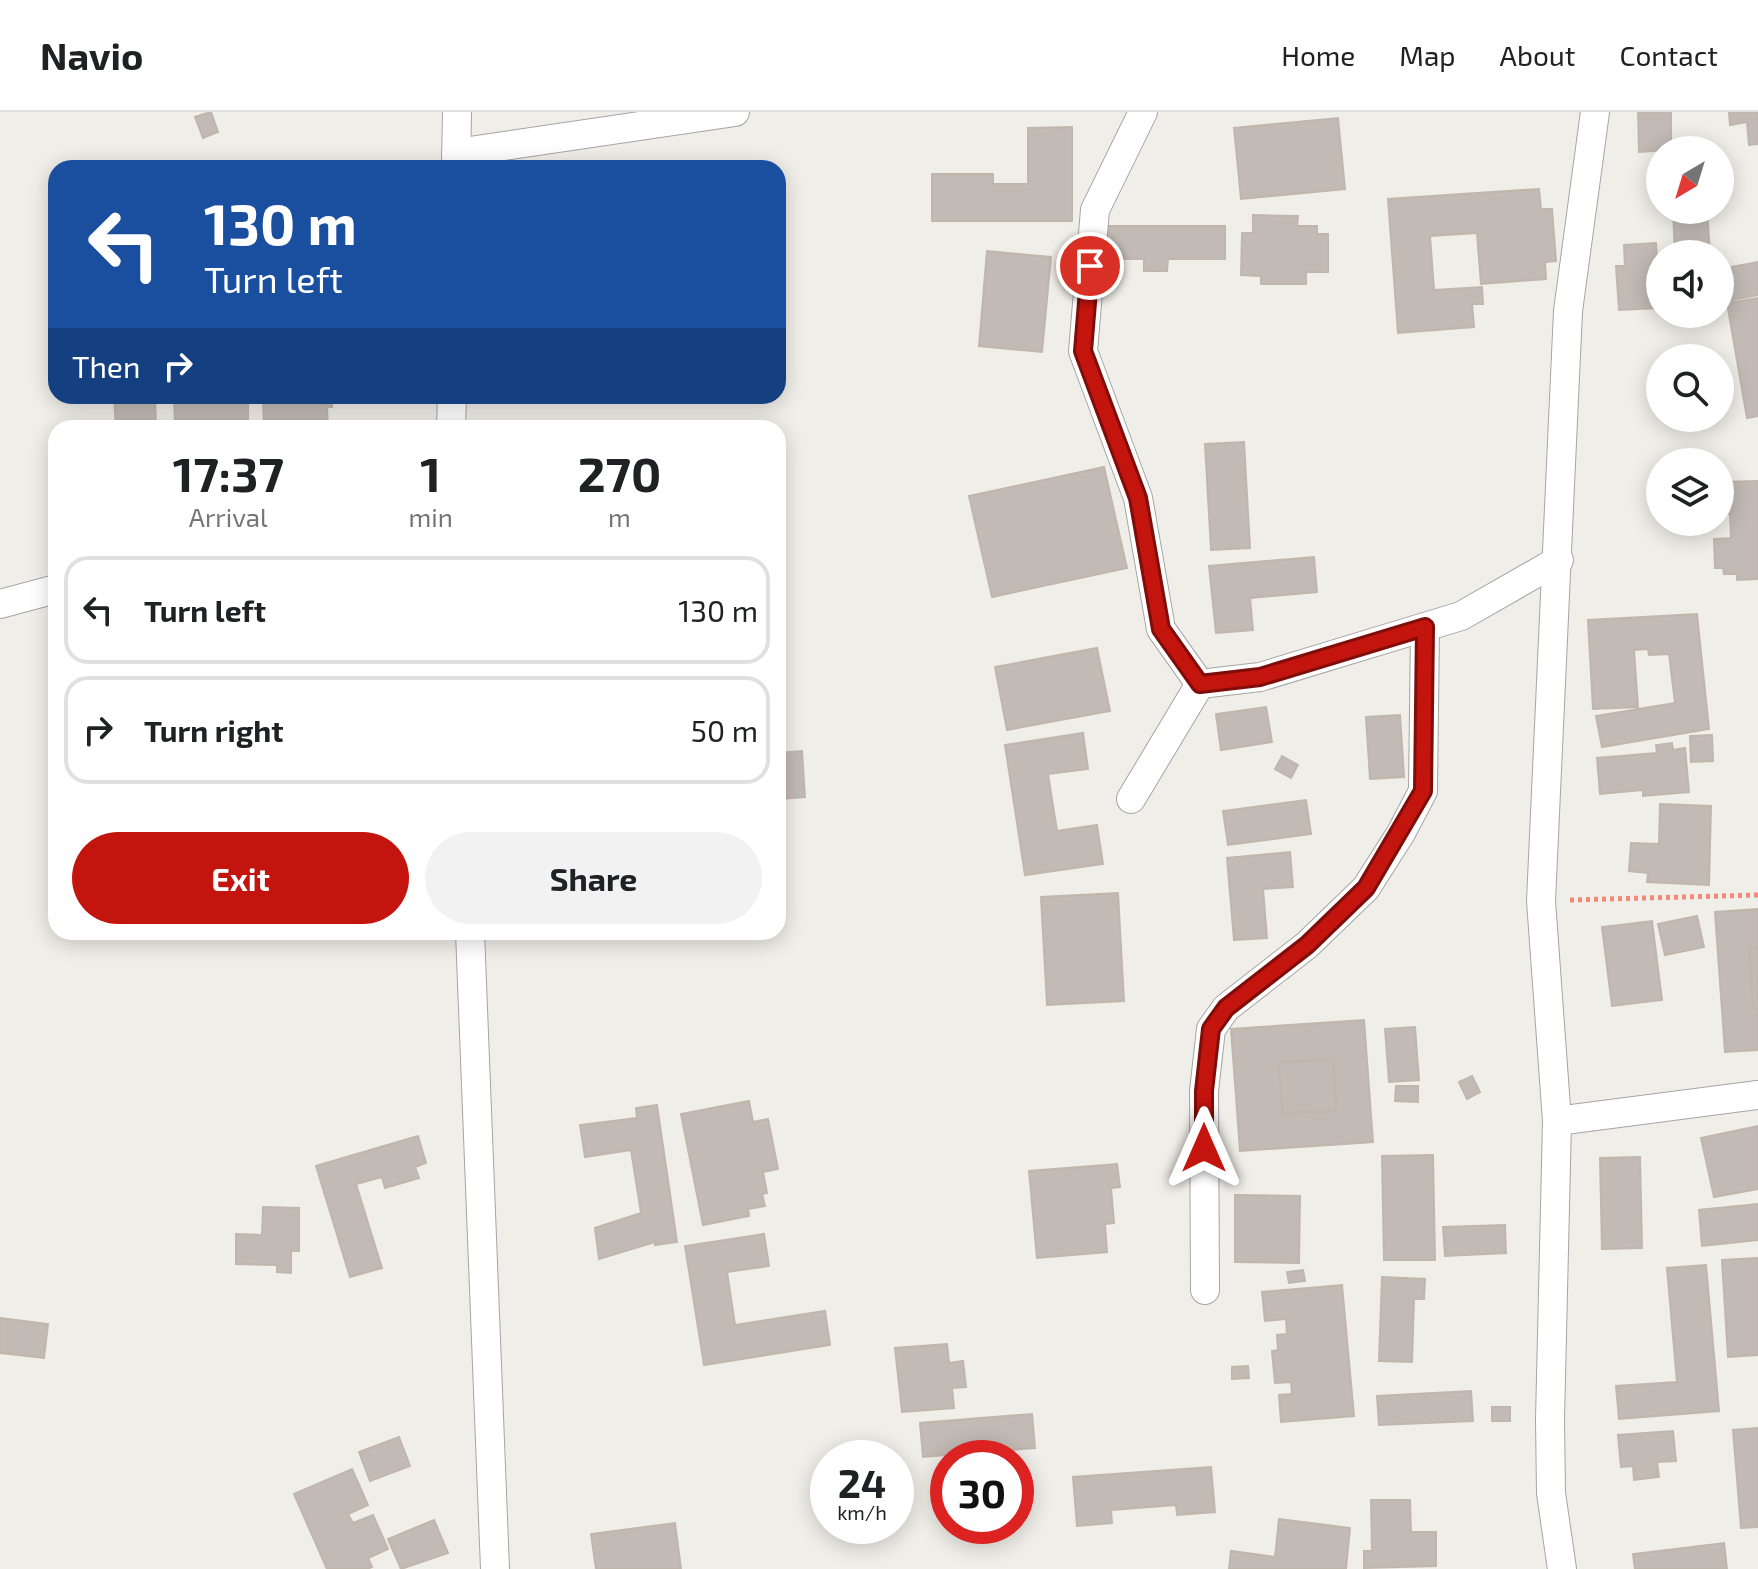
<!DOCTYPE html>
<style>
body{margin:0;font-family:"Exo 2",sans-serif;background:#f2f2f2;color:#202124;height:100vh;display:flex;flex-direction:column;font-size:30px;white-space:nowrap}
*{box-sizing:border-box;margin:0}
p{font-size:26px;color:#757577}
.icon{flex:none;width:44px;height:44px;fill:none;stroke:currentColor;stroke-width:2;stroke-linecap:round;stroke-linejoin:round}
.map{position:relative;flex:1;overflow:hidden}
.sheet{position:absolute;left:48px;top:308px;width:738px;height:520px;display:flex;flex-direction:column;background:#fff;border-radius:24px;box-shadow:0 4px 20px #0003}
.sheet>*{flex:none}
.hud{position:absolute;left:48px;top:48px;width:738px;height:244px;border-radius:24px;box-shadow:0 4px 20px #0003;background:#1a4fa0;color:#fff;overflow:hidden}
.needle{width:52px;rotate:218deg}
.controls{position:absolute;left:1646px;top:24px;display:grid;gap:16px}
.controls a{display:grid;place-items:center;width:88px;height:88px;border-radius:50%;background:#fff;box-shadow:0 4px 20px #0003;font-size:40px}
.speed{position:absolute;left:810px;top:1328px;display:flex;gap:16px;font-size:40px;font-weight:700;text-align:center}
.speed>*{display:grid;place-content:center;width:104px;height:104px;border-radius:50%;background:#fff;box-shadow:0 4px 20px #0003;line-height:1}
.speed small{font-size:20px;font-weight:400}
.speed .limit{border:12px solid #d22;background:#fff;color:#111}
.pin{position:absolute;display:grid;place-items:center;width:68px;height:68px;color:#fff;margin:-34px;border:4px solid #fff;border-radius:50%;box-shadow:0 2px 8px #0007}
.me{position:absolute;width:88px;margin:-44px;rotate:0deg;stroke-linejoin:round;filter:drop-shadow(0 0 6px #0008)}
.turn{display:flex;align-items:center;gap:28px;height:168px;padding:0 24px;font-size:36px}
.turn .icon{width:104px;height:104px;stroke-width:2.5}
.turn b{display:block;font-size:56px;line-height:68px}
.then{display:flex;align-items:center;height:76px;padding:0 24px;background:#0003;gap:16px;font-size:30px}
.eta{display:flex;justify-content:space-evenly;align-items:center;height:136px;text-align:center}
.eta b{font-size:48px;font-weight:700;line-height:56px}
.button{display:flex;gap:16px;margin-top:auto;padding:16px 24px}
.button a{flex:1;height:92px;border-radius:48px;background:#c4140e;color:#fff;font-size:32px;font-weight:700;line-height:92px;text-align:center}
.button a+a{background:#f2f2f2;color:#202124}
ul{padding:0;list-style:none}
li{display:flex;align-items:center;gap:24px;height:108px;margin:0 16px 12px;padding:0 8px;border:4px solid #e0e0e0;border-radius:24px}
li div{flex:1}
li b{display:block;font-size:30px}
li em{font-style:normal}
header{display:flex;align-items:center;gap:48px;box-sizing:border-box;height:112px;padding:0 40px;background:#fff;border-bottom:2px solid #e0e0e0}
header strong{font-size:38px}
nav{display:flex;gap:44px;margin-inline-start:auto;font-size:28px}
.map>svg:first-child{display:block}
</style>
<header>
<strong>Navio</strong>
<nav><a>Home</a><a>Map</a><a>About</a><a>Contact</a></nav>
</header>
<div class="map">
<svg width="1758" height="1457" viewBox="0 0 1758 1457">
<rect width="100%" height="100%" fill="#f0eee8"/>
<!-- building -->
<g fill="#c1bab5" stroke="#c1b6ab" stroke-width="2" fill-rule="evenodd">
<polygon points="211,0 218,20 203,26 195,5"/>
<polygon points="1638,0 1671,0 1671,38 1639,40"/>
<polygon points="1729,0 1758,0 1758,32 1749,33 1747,10 1730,13"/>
<polygon points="1338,6 1345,77 1241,87 1234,16"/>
<polygon points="1072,15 1072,109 932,109 932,62 993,62 993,72 1028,72 1028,16"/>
<polygon points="1539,77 1541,97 1552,97 1556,149 1545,150 1546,167 1481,172 1477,121 1430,124 1434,178 1482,175 1483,192 1472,192 1474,215 1398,221 1388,87"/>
<polygon points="1673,98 1707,98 1710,142 1675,142"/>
<polygon points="1253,103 1298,104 1297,114 1317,114 1317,122 1328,122 1328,160 1306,160 1306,172 1261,172 1261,164 1241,163 1242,121 1253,121"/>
<polygon points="1104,114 1225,114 1225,147 1168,147 1167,159 1144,159 1144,147 1104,147"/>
<polygon points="1656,131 1660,196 1619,198 1616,154 1625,154 1624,133"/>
<polygon points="987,139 1051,145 1042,240 979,234"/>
<polygon points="1758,150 1758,183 1722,190 1720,157"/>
<polygon points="1758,186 1758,304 1747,306 1727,191"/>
<polygon points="114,284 155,284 156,316 116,316"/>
<polygon points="174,284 248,284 248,316 175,316"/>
<polygon points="263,284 332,284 332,295 327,295 328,316 264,316"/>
<polygon points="1244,330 1250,436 1211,438 1205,332"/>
<polygon points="1104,355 1127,456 992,485 969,384"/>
<polygon points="1758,369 1758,467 1737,468 1737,462 1724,462 1723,456 1715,456 1714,427 1731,426 1730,402 1720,402 1720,370"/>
<polygon points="1314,445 1317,480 1250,486 1253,518 1216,521 1209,454"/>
<polygon points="1697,502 1709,617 1602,635 1596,604 1675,591 1669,542 1649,543 1648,537 1634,538 1638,595 1593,597 1588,508"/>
<polygon points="1097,536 1110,599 1007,618 995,555"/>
<polygon points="1266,595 1272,630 1221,638 1216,602"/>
<polygon points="1400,603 1404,665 1370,667 1366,605"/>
<polygon points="1083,621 1088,657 1048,662 1057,719 1097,713 1103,752 1025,763 1005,633"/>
<polygon points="1712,623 1713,649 1691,650 1690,624"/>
<polygon points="1672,631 1673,638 1685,636 1689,680 1643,684 1643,678 1600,682 1597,646 1657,641 1656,633"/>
<polygon points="802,639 805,685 780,687 778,641"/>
<polygon points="1282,644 1298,653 1291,666 1275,657"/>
<polygon points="1306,688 1311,722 1228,733 1223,699"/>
<polygon points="1660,692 1711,694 1709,773 1647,770 1648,761 1629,759 1631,731 1659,732"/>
<polygon points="1290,740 1293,775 1263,777 1267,826 1234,828 1227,746"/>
<polygon points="1118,781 1124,889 1047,893 1041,785"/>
<polygon points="1758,797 1758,835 1749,835 1753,896 1758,896 1758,938 1725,940 1715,800"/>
<polygon points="1697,804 1704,835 1665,843 1658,812"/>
<polygon points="1652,809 1662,888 1612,894 1602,815"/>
<polygon points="1749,835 1758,835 1758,896 1753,896"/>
<path d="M1364,908L1373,1030L1240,1039L1231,917ZM1333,948L1336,999L1282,1001L1279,950Z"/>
<polygon points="1415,915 1419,968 1389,970 1385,917"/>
<polygon points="1333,948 1336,999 1282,1001 1279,950"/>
<polygon points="1472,964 1480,980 1467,987 1459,970"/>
<polygon points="1396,974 1418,974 1418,990 1395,989"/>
<polygon points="749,989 753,1010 768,1007 778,1057 763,1060 767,1081 762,1082 765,1094 748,1097 749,1104 703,1113 681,1002"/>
<polygon points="657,993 677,1130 655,1133 655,1130 599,1147 595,1116 641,1101 631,1038 585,1045 580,1013 637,1006 636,996"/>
<polygon points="1758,1014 1758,1077 1714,1085 1701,1026"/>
<polygon points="418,1024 426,1051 415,1055 419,1066 385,1076 382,1065 356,1072 382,1156 350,1165 316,1054"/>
<polygon points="1433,1043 1435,1148 1384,1148 1382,1044"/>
<polygon points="1640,1045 1642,1136 1602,1137 1600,1046"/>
<polygon points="1117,1052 1120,1075 1111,1076 1114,1111 1105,1112 1107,1140 1037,1146 1029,1059"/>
<polygon points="1235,1083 1300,1084 1299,1151 1235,1150"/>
<polygon points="1758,1092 1758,1128 1702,1134 1699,1098"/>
<polygon points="263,1095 299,1096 299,1139 291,1139 291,1161 277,1160 277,1153 236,1152 236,1122 262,1123"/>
<polygon points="1505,1113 1506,1141 1445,1144 1443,1115"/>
<polygon points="764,1122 769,1154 727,1160 735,1213 825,1199 830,1233 704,1253 685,1134"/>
<polygon points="1758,1146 1758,1243 1728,1245 1722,1148"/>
<polygon points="1706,1153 1719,1299 1619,1307 1616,1274 1677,1270 1667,1156"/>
<polygon points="1303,1158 1305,1169 1289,1171 1287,1160"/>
<polygon points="1382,1165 1425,1167 1424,1187 1414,1187 1412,1250 1379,1249"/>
<polygon points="1342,1173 1354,1304 1281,1310 1279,1283 1292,1282 1291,1270 1275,1271 1272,1239 1278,1238 1277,1223 1287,1222 1286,1207 1265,1209 1262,1180"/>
<polygon points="0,1206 48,1212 44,1246 0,1241"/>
<polygon points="947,1232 949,1251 963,1249 966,1275 952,1276 954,1296 902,1300 895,1236"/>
<polygon points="1248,1254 1249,1266 1232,1267 1232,1255"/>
<polygon points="1471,1279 1473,1309 1379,1313 1377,1284"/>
<rect x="1492" y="1295" width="18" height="14"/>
<polygon points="1032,1302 1035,1336 923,1345 920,1311"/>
<polygon points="1758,1316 1758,1415 1741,1416 1733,1318"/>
<polygon points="1673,1319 1676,1349 1657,1350 1659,1365 1634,1368 1633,1354 1621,1355 1618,1323"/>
<polygon points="399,1325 410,1354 370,1369 359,1340"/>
<polygon points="1211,1355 1215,1400 1177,1403 1176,1393 1111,1398 1112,1411 1077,1414 1073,1365"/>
<polygon points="352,1357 368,1393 348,1402 353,1411 373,1403 388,1437 368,1446 372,1455 367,1457 327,1457 294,1382"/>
<polygon points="1371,1388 1410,1388 1411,1420 1436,1420 1436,1454 1364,1456 1364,1439 1372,1439"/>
<polygon points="1279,1407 1350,1416 1346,1457 1229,1457 1231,1439 1275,1445"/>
<polygon points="434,1408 448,1441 401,1457 388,1427"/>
<polygon points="675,1411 681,1457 596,1457 591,1422"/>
<polygon points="1724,1431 1727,1457 1635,1457 1633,1442"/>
</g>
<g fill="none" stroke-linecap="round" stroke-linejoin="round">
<defs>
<g id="street">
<polyline points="1143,0 1095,98 1083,239 1138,386 1161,517 1200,572"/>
<polyline points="456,41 735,0"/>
<polyline points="456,56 457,0"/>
<polyline points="451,316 452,284"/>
<polyline points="0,492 56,477"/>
<polyline points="1131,687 1200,572 1260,565 1461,504 1559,448"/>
<polyline points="470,820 495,1457"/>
<polyline points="1557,1009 1758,983"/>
<polyline points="1205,1178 1204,979 1211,917 1226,896 1307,833 1366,776 1401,721 1423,679 1425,515"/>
<polyline points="1562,1457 1551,1381 1550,1308 1557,1009 1541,789 1568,199 1595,0"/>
</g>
</defs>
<!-- street casing -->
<use href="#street" stroke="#a5a5a5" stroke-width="30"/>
<!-- path -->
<polyline stroke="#f18979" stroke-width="5" stroke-dasharray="4 4" stroke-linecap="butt" points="1570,788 1758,783"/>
<!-- street -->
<use href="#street" stroke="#fff" stroke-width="28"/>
</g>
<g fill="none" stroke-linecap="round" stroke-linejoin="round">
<defs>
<polyline id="route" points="1090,154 1083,239 1138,386 1161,517 1200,572 1260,565 1425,515 1423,679 1366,776 1307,833 1226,896 1211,917 1204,979 1204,1036"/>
</defs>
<!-- route casing -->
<use href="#route" stroke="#7f0d09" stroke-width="20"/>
<!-- route -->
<use href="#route" stroke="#c4140e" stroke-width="14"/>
</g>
</svg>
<div class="controls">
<a><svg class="needle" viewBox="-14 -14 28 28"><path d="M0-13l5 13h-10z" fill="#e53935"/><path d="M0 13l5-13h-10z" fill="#757577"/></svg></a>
<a><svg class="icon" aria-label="sound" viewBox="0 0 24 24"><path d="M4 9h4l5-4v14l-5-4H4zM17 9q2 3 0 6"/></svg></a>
<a><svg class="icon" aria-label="search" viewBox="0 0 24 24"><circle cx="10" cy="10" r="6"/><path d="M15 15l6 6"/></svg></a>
<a><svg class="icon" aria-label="layers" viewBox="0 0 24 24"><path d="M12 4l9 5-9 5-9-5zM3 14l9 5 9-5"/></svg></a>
</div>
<div class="speed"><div>24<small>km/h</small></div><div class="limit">30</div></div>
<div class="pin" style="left:1090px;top:154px;background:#d93025"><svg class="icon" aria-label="arrive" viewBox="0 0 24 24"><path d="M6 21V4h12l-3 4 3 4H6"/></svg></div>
<svg class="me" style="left:1204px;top:1036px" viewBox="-20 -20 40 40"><path d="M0-17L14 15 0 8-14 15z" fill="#c4140e" stroke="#fff" stroke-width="4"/></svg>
<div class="hud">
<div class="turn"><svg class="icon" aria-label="left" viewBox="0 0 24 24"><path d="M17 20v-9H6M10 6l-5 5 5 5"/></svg><div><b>130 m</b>Turn left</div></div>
<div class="then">Then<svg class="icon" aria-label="right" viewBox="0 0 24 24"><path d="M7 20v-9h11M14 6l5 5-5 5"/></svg></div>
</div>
<section class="sheet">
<div class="eta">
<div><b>17:37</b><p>Arrival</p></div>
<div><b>1</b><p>min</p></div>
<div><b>270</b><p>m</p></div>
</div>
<ul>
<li><svg class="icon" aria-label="left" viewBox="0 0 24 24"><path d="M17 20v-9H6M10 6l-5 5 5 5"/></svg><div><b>Turn left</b></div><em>130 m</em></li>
<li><svg class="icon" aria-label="right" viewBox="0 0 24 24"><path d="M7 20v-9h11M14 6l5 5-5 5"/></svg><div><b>Turn right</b></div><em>50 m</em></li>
</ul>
<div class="button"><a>Exit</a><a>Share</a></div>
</section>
</div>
